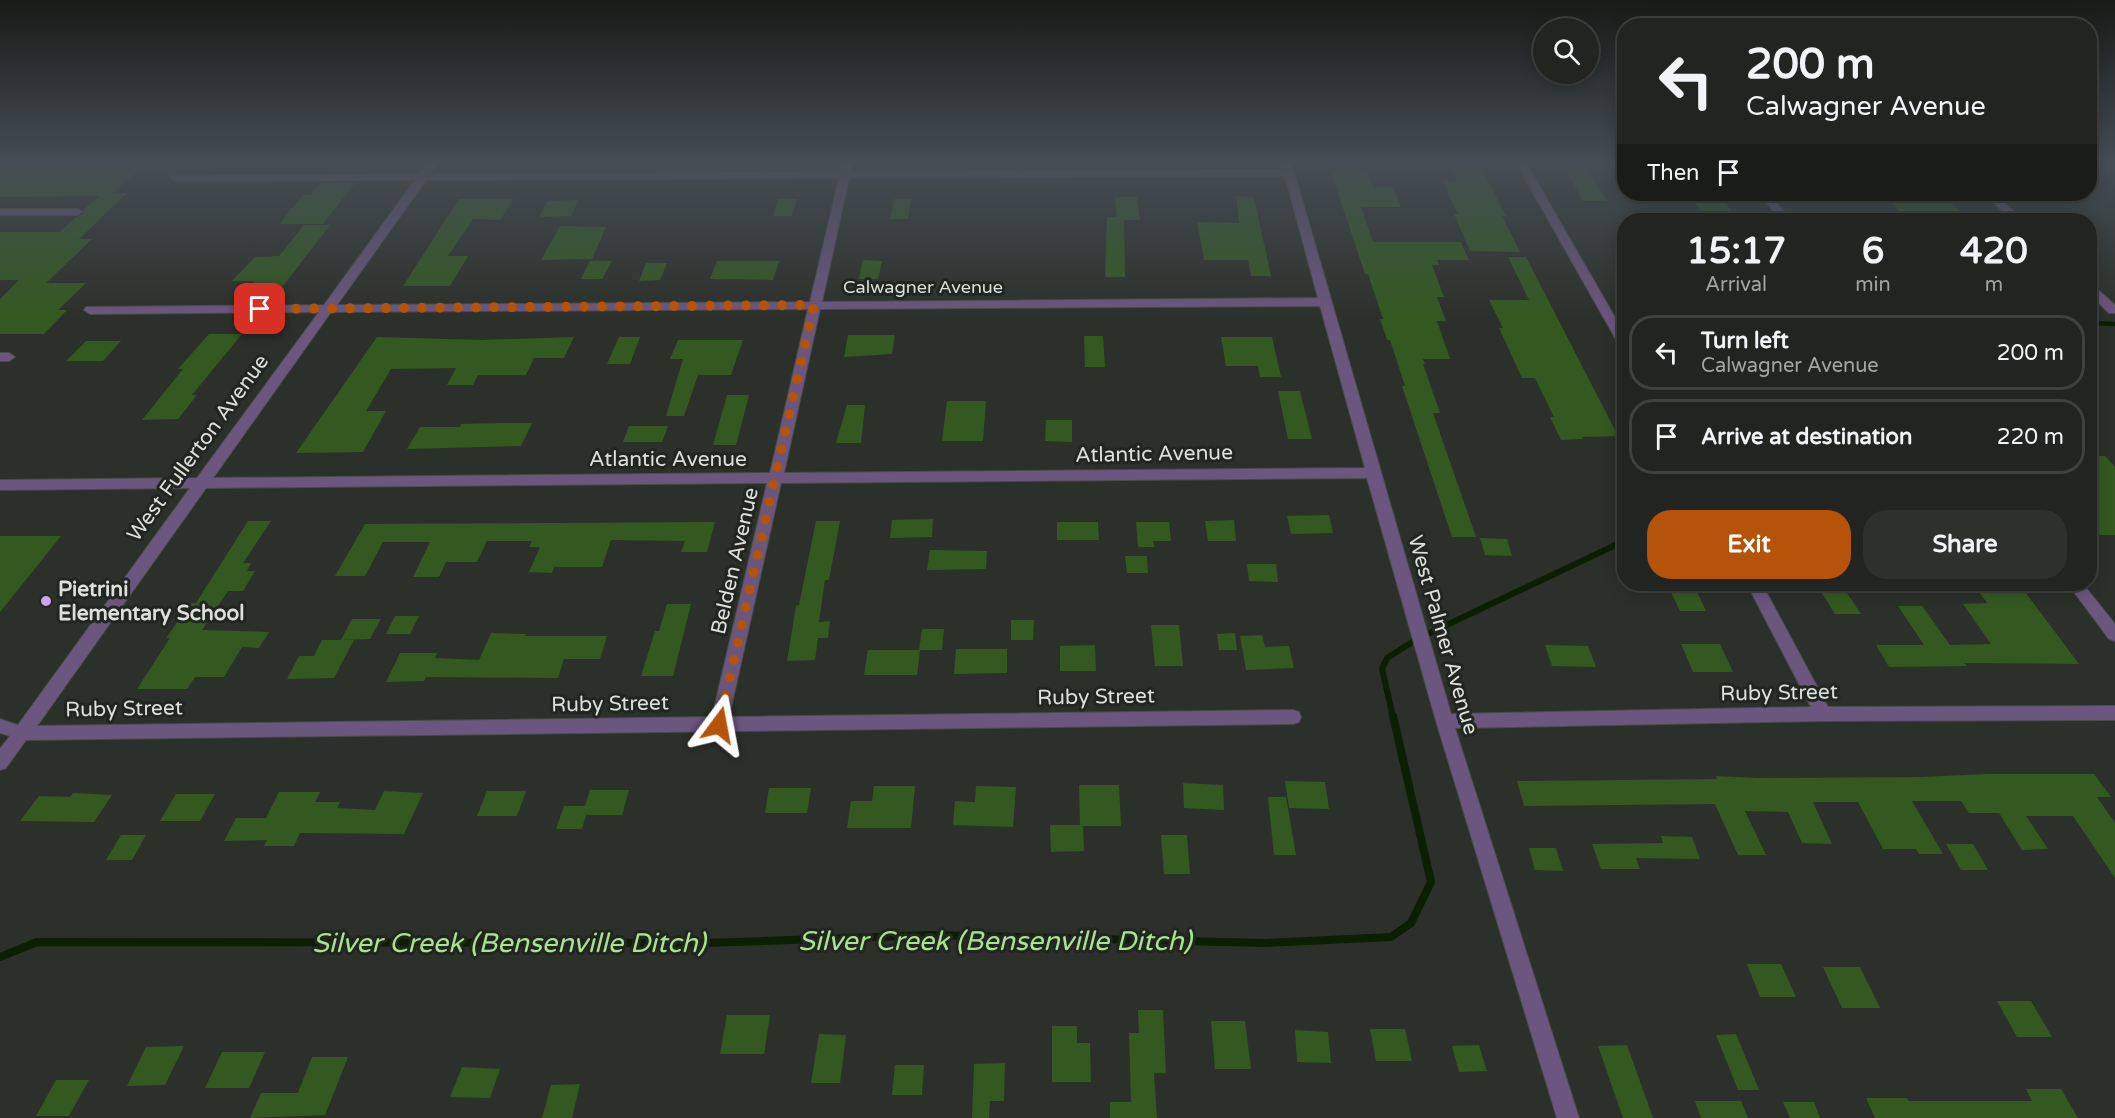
<!DOCTYPE html>
<style>
body{margin:0;font-family:"Varela Round",sans-serif;background:#2d302d;color:#f1f3f6;height:100vh;display:flex;flex-direction:column;font-size:22px;white-space:nowrap}
*{box-sizing:border-box;margin:0}
p{font-size:20px;color:#a2a4a5}
.icon{flex:none;width:33px;height:33px;fill:none;stroke:currentColor;stroke-width:2;stroke-linecap:round;stroke-linejoin:round}
.map{position:relative;flex:1;overflow:hidden}
.details{position:absolute;left:1617px;top:213px;width:480px;height:378px;display:flex;flex-direction:column;background:#212420;border-radius:24px;box-shadow:0 3px 15px #0003,0 0 0 2px #3e413e}
.details>*{flex:none}
.hud{position:absolute;left:1617px;top:18px;width:480px;height:183px;border-radius:24px;box-shadow:0 3px 15px #0003,0 0 0 2px #3e413e;background:#212420;color:#f1f3f6;overflow:hidden}
.fabs{position:absolute;left:1533px;top:18px;display:grid;gap:12px}
.fabs a{display:grid;place-items:center;width:66px;height:66px;border-radius:50%;background:#212420;box-shadow:0 3px 15px #0003,0 0 0 2px #3e413e;font-size:30px}
.pin{position:absolute;display:grid;place-items:center;width:51px;height:51px;color:#fff;margin:-26px;border-radius:12px;box-shadow:0 3px 9px #0006}
.me{position:absolute;width:66px;margin:-33px;rotate:13deg;stroke-linejoin:round;filter:drop-shadow(0 0 4px #0008)}
.turn{display:flex;align-items:center;gap:21px;height:126px;padding:0 30px;font-size:27px}
.turn .icon{width:78px;height:78px;stroke-width:2.5}
.turn b{display:block;font-size:42px;line-height:51px}
.then{display:flex;align-items:center;height:57px;padding:0 30px;background:#0003;gap:12px;font-size:22px}
.eta{display:flex;justify-content:space-evenly;align-items:center;height:102px;text-align:center}
.eta b{font-size:36px;font-weight:700;line-height:42px}
.cta{display:flex;gap:12px;margin-top:auto;padding:12px 30px}
.cta a{flex:1;height:69px;border-radius:24px;background:#b45309;color:#fff;font-size:24px;font-weight:700;line-height:69px;text-align:center}
.cta a+a{background:#2d302d;color:#f1f3f6}
ul{padding:0;list-style:none}
li{display:flex;align-items:center;gap:18px;height:75px;margin:0 12px 9px;padding:0 18px;border:3px solid #3e413e;border-radius:24px}
li div{flex:1}
li b{display:block;font-size:22px}
li em{font-style:normal}
.map>svg:first-child{display:block}
</style>
<div class="map">
<svg width="2115" height="1118" viewBox="0 0 2115 1118">
<rect width="100%" height="100%" fill="#2c302a"/>
<g fill="none" stroke-linecap="round" stroke-linejoin="round">
<!-- stream-far2 -->
<polyline stroke="#0b1f02" stroke-width="4.5" points="2090,323 2115,324"/>
<!-- stream-far1 -->
<polyline stroke="#0b1f02" stroke-width="6" points="1393,717 1382,669 1387,658 1417,639 1624,541"/>
<!-- stream -->
<polyline stroke="#0b1f02" stroke-width="8" points="0,957 37,942 704,943 932,935 1265,943 1391,937 1411,923 1431,882 1393,716"/>
</g>
<!-- building -->
<g fill="#335920">
<polygon points="339,161 372,161 364,172 329,172"/>
<polygon points="1448,162 1478,162 1506,216 1502,216 1520,252 1470,251 1454,214 1458,214 1442,181 1458,181"/>
<polygon points="1561,162 1583,162 1607,201 1583,201"/>
<polygon points="6,163 146,163 113,193 127,193 79,239 92,239 46,283 86,283 58,310 67,310 44,334 0,334 0,299 19,280 0,280 0,232 60,232 76,217 83,214 83,210 99,196 0,197 0,168"/>
<polygon points="1330,169 1366,169 1374,187 1393,187 1401,207 1361,207 1373,242 1461,242 1469,260 1437,260 1439,265 1432,265 1444,297 1437,297 1446,321 1437,321 1450,359 1423,359 1425,364 1423,364 1440,413 1433,413 1476,537 1452,537 1402,386 1405,386 1390,340 1387,340 1380,319 1383,319 1368,274 1365,274"/>
<polygon points="321,183 355,183 323,224 279,224 303,195 310,195"/>
<polygon points="1689,194 1719,194 1738,220 1707,219"/>
<polygon points="1883,194 1942,194 1969,220 1909,220"/>
<polygon points="1236,196 1254,197 1271,276 1251,276 1248,260 1204,260 1197,222 1239,223"/>
<polygon points="1115,197 1137,197 1140,220 1124,220 1125,277 1105,277 1107,217 1117,217"/>
<polygon points="459,199 514,199 500,220 473,219 448,256 468,256 450,286 403,286"/>
<polygon points="778,199 797,199 792,216 773,216"/>
<polygon points="894,199 911,199 908,219 890,219"/>
<polygon points="579,200 571,216 539,217 548,201"/>
<polygon points="304,225 330,225 283,286 251,286 254,281 232,281 255,257 279,256"/>
<polygon points="560,226 606,227 592,259 541,260"/>
<polygon points="1508,257 1526,257 1618,436 1582,437 1583,439 1561,440 1550,417 1554,417 1535,378 1522,378 1499,328 1503,328 1489,300 1529,300"/>
<polygon points="863,260 882,261 878,279 859,279"/>
<polygon points="590,261 612,261 602,279 581,279"/>
<polygon points="717,261 779,261 773,280 710,279"/>
<polygon points="646,263 667,263 660,280 639,281"/>
<polygon points="209,334 242,334 192,395 197,395 178,419 142,420 183,369 178,369"/>
<polygon points="848,335 895,335 892,354 844,357"/>
<polygon points="1084,336 1103,336 1105,367 1085,367"/>
<polygon points="377,337 481,340 574,337 564,358 534,358 526,375 478,375 473,385 447,385 456,368 391,369 366,411 386,411 363,452 296,453"/>
<polygon points="619,337 640,337 630,364 607,364"/>
<polygon points="1221,337 1272,337 1281,377 1260,377 1258,366 1226,366"/>
<polygon points="678,340 743,340 731,375 698,375 684,416 666,416 683,359 670,359"/>
<polygon points="86,341 121,341 103,361 66,361"/>
<polygon points="1278,391 1300,391 1312,439 1288,439"/>
<polygon points="727,395 749,395 736,445 713,445"/>
<polygon points="947,401 986,401 983,441 942,441"/>
<polygon points="847,405 865,405 861,443 836,443"/>
<polygon points="1046,420 1072,420 1072,442 1045,441"/>
<polygon points="503,423 532,423 521,446 407,449 420,427 460,427 461,424"/>
<polygon points="629,426 668,426 662,442 623,442"/>
<polygon points="2090,456 2105,456 2115,467 2115,535 2097,535 2090,526"/>
<polygon points="1329,515 1333,533 1291,534 1287,516"/>
<polygon points="933,519 932,537 890,538 892,520"/>
<polygon points="1234,520 1236,541 1208,541 1205,521"/>
<polygon points="248,521 271,521 243,563 251,563 247,571 255,571 243,591 228,591 202,630 269,632 259,648 242,647 224,677 195,677 187,689 137,689 170,638 166,638 191,603 196,603"/>
<polygon points="816,521 840,521 829,580 825,580 819,622 830,621 828,638 818,638 815,660 787,661 796,606 799,605"/>
<polygon points="715,522 707,552 681,552 685,541 611,540 602,567 554,567 552,573 529,572 540,547 529,547 532,541 487,541 477,562 446,562 439,577 413,577 430,542 383,542 365,576 335,576 365,524"/>
<polygon points="1057,522 1098,522 1099,540 1057,540"/>
<polygon points="1136,522 1169,522 1171,541 1153,541 1154,547 1138,547"/>
<polygon points="0,536 61,536 0,612"/>
<polygon points="1480,538 1507,539 1512,556 1485,555"/>
<polygon points="930,550 987,551 986,569 927,570"/>
<polygon points="1125,556 1147,556 1148,573 1127,573"/>
<polygon points="1247,564 1276,564 1278,582 1249,581"/>
<polygon points="1667,584 1693,584 1706,611 1680,611"/>
<polygon points="1816,584 1841,584 1861,614 1835,614"/>
<polygon points="1973,584 2019,584 2079,664 1964,663 1967,666 1889,667 1876,645 1924,645 1898,606 1922,606 1950,645 1991,644 1963,604 1987,603"/>
<polygon points="667,604 691,604 673,676 641,676 655,631 659,631"/>
<polygon points="395,616 419,616 410,634 386,634"/>
<polygon points="352,619 381,619 370,639 341,640"/>
<polygon points="1011,620 1034,620 1033,640 1011,640"/>
<polygon points="1151,625 1179,625 1183,666 1155,666"/>
<polygon points="922,629 944,629 942,650 919,650"/>
<polygon points="491,633 526,634 525,636 607,636 600,659 564,659 558,678 426,677 424,681 386,682 400,653 437,653 435,658 479,660"/>
<polygon points="1235,633 1237,650 1219,650 1217,634"/>
<polygon points="1262,635 1265,647 1289,646 1294,668 1246,670 1240,636"/>
<polygon points="322,640 354,640 334,678 287,679 299,656 314,656"/>
<polygon points="1681,644 1720,644 1733,672 1693,672"/>
<polygon points="1095,645 1096,671 1060,671 1060,646"/>
<polygon points="1545,645 1588,646 1596,667 1552,666"/>
<polygon points="956,649 1007,649 1007,673 954,674"/>
<polygon points="868,650 920,650 917,675 864,675"/>
<polygon points="1987,774 2094,774 2111,797 2097,797 2115,823 2115,878 2073,816 2026,816 2048,849 2022,850 1999,813 1969,813 1961,801 1912,801 1943,854 1919,854 1916,849 1883,849 1858,802 1813,802 1832,844 1802,843 1788,812 1745,811 1766,855 1738,855 1715,804 1524,806 1517,781 1717,779 1716,776 1758,778 1921,777"/>
<polygon points="1285,781 1325,782 1329,809 1289,808"/>
<polygon points="1183,783 1223,785 1224,810 1184,808"/>
<polygon points="1079,785 1119,785 1121,826 1083,826 1084,851 1051,852 1050,825 1080,825"/>
<polygon points="874,786 915,786 911,828 847,828 851,801 872,801"/>
<polygon points="976,786 1016,787 1013,827 953,825 955,801 975,802"/>
<polygon points="769,788 811,788 807,813 765,813"/>
<polygon points="590,790 629,790 622,815 586,815 582,829 556,829 564,806 585,806"/>
<polygon points="384,791 423,793 404,834 300,833 294,846 264,846 267,840 224,841 236,818 266,818 279,792 320,792 315,802 340,802 337,808 375,810"/>
<polygon points="487,791 526,791 517,816 477,816"/>
<polygon points="73,793 112,795 94,822 20,821 39,796 70,797"/>
<polygon points="176,794 215,794 200,821 160,821"/>
<polygon points="1268,797 1286,797 1296,855 1274,855"/>
<polygon points="121,835 146,835 132,860 106,860"/>
<polygon points="1161,835 1187,835 1190,874 1164,874"/>
<polygon points="1661,836 1692,837 1700,859 1636,858 1640,869 1601,869 1592,844 1663,843"/>
<polygon points="1946,844 1973,844 1988,870 1961,870"/>
<polygon points="1529,848 1556,848 1563,871 1535,870"/>
<polygon points="1747,964 1781,964 1796,997 1760,997"/>
<polygon points="1823,967 1860,967 1880,1008 1842,1008"/>
<polygon points="1997,1001 2031,1001 2052,1037 2017,1037"/>
<polygon points="1138,1010 1163,1010 1166,1073 1154,1073 1157,1118 1110,1118 1110,1102 1131,1102 1129,1033 1139,1033"/>
<polygon points="727,1015 770,1015 764,1054 720,1054"/>
<polygon points="1211,1021 1245,1021 1251,1069 1215,1069"/>
<polygon points="1052,1026 1077,1026 1077,1043 1090,1043 1091,1082 1052,1082"/>
<polygon points="1370,1029 1405,1029 1412,1061 1376,1061"/>
<polygon points="1295,1030 1328,1032 1331,1063 1297,1062"/>
<polygon points="819,1034 846,1035 840,1083 811,1083"/>
<polygon points="1736,1034 1759,1090 1738,1090 1716,1035"/>
<polygon points="1479,1045 1487,1071 1459,1072 1452,1046"/>
<polygon points="1627,1045 1653,1118 1623,1118 1598,1046"/>
<polygon points="184,1046 165,1085 127,1086 146,1047"/>
<polygon points="222,1052 265,1052 249,1088 205,1088"/>
<polygon points="312,1057 348,1057 325,1115 250,1118 261,1093 298,1093"/>
<polygon points="1005,1063 1004,1101 990,1101 989,1118 972,1118 974,1064"/>
<polygon points="895,1065 924,1065 922,1095 892,1095"/>
<polygon points="462,1067 500,1069 490,1098 450,1097"/>
<polygon points="56,1080 89,1080 69,1116 36,1116"/>
<polygon points="580,1084 572,1118 542,1118 551,1085"/>
<polygon points="2026,1089 2061,1089 2078,1118 1875,1118 1866,1098 1907,1098 1909,1101 2032,1101"/>
<polygon points="1695,1101 1741,1101 1748,1118 1701,1118"/>
<polygon points="1783,1102 1814,1102 1820,1118 1790,1118"/>
</g>
<g fill="none" stroke-linecap="round" stroke-linejoin="round">
<defs>
<g id="minor">
<path d="M429,161H439L430,174L840,172L843,161H853L851,172L1283,170L1281,161H1291L1451,714L1811,707L1747,584H1762L1828,707L2115,706V720L1823,721L1455,728L1579,1118H1557L1436,721L1367,478L781,483L729,717L1293,710L1299,712L1301,717L1299,722L1293,724L26,740L6,768L0,770V749L10,736L0,733V719L18,725L190,488L0,490V480L197,478L319,312L90,314L84,310L86,307L324,305L415,180L176,181L171,178L172,176L419,174ZM1285,176L1318,298L822,302L849,178ZM839,178L810,302L337,305L426,180ZM1320,306L1365,468L784,473L820,309ZM808,309L770,473L213,478L331,312ZM767,483L712,717L37,726L206,488Z"/>
<polygon points="1515,161 1525,161 1624,333 1624,347 1618,343"/>
<polygon points="1759,194 1769,194 1791,220 1781,220"/>
<polygon points="1984,194 1995,194 2023,220 2012,220"/>
<polygon points="0,209 77,209 82,212 77,215 0,215"/>
<polygon points="2090,284 2094,286 2115,305 2115,313 2109,313 2090,294"/>
<polygon points="0,353 9,353 15,357 9,361 0,361"/>
<polygon points="2068,584 2083,584 2115,624 2115,641 2109,639"/>
</g>
</defs>
<!-- minor casing -->
<use href="#minor" stroke="#484c46" stroke-width="2"/>
<!-- minor -->
<use href="#minor" fill="#6b5680" fill-rule="evenodd"/>
</g>
<!-- sky -->
<linearGradient id="sky" x2="0" y2="1"><stop stop-color="#181a17"/><stop offset="0.51" stop-color="#454e55"/><stop offset="1" stop-color="#454e55" stop-opacity="0"/></linearGradient>
<rect width="2115" height="318" fill="url(#sky)"/>
<g fill="none" stroke-linecap="round" stroke-linejoin="round">
<!-- route -->
<polyline stroke="#b45309" stroke-width="10" stroke-dasharray="0 18" points="260,309 814,305 719,725"/>
</g>
<!-- markers -->
<circle fill="#c9a5ee" stroke="#222620" stroke-width="2" cx="46" cy="601" r="6"/>
<g text-anchor="middle" dominant-baseline="central" stroke-width="6" stroke-linejoin="round" paint-order="stroke">
<!-- far-street labels -->
<g font-size="18" fill="#dddfdc" stroke="#222620">
<text x="923" y="287">Calwagner Avenue</text>
</g>
<!-- street labels -->
<g font-size="21" fill="#dddfdc" stroke="#222620">
<text transform="translate(198 448) rotate(-54)">West Fullerton Avenue</text>
<text transform="translate(1154 454) rotate(-1)">Atlantic Avenue</text>
<text x="668" y="459">Atlantic Avenue</text>
<text transform="translate(735 561) rotate(-77)">Belden Avenue</text>
<text transform="translate(1443 635) rotate(74)">West Palmer Avenue</text>
<text transform="translate(1779 693) rotate(-1)">Ruby Street</text>
<text transform="translate(1096 697) rotate(-1)">Ruby Street</text>
<text transform="translate(610 704) rotate(-1)">Ruby Street</text>
<text transform="translate(124 709) rotate(-1)">Ruby Street</text>
</g>
<!-- poi labels -->
<g font-size="21" font-weight="bold" fill="#dddfdc" stroke="#222620" text-anchor="start">
<text x="58" y="589">Pietrini<tspan x="58" dy="24">Elementary School</tspan></text>
</g>
<!-- near-water labels -->
<g font-size="27" font-style="italic" fill="#a9e38f" stroke="#222620">
<text x="995" y="941">Silver Creek (Bensenville Ditch)</text>
<text x="509" y="943">Silver Creek (Bensenville Ditch)</text>
</g>
</g>
</svg>
<div class="fabs">
<a><svg class="icon" aria-label="search" viewBox="0 0 24 24"><circle cx="10" cy="10" r="6"/><path d="M15 15l6 6"/></svg></a>
</div>
<div class="pin" style="left:260px;top:309px;background:#d93025"><svg class="icon" aria-label="arrive" viewBox="0 0 24 24"><path d="M6 21V4h12l-3 4 3 4H6"/></svg></div>
<svg class="me" style="left:719px;top:725px" viewBox="-20 -20 40 40"><path d="M0-17L14 15 0 8-14 15z" fill="#b45309" stroke="#fff" stroke-width="4"/></svg>
<div class="hud">
<div class="turn"><svg class="icon" aria-label="left" viewBox="0 0 24 24"><path d="M17 20v-9H6M10 6l-5 5 5 5"/></svg><div><b>200 m</b>Calwagner Avenue</div></div>
<div class="then">Then<svg class="icon" aria-label="arrive" viewBox="0 0 24 24"><path d="M6 21V4h12l-3 4 3 4H6"/></svg></div>
</div>
<section class="details">
<div class="eta">
<div><b>15:17</b><p>Arrival</p></div>
<div><b>6</b><p>min</p></div>
<div><b>420</b><p>m</p></div>
</div>
<ul>
<li><svg class="icon" aria-label="left" viewBox="0 0 24 24"><path d="M17 20v-9H6M10 6l-5 5 5 5"/></svg><div><b>Turn left</b><p>Calwagner Avenue</p></div><em>200 m</em></li>
<li><svg class="icon" aria-label="arrive" viewBox="0 0 24 24"><path d="M6 21V4h12l-3 4 3 4H6"/></svg><div><b>Arrive at destination</b></div><em>220 m</em></li>
</ul>
<div class="cta"><a>Exit</a><a>Share</a></div>
</section>
</div>
